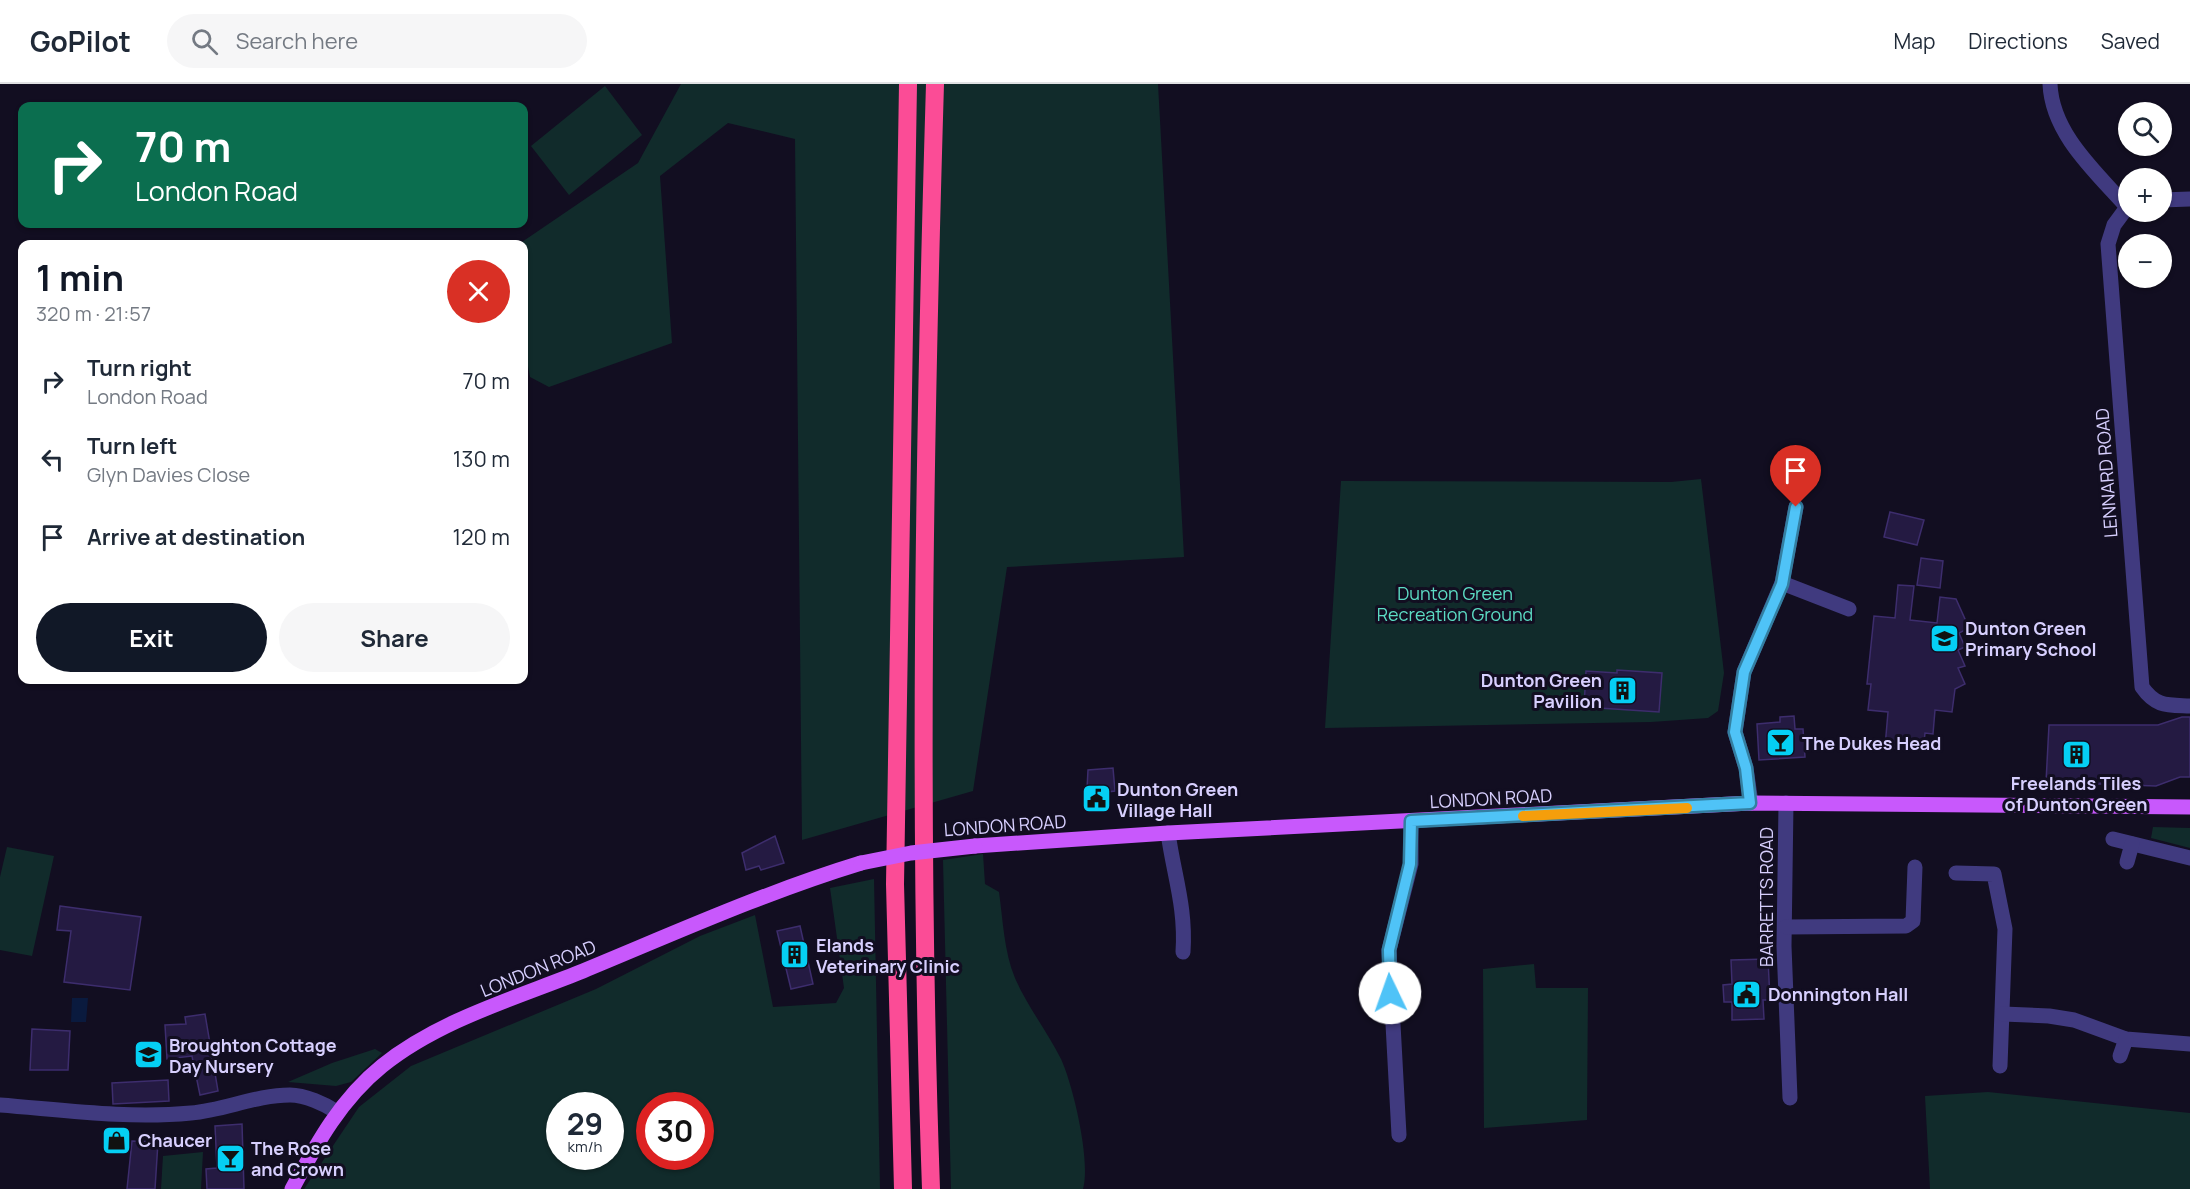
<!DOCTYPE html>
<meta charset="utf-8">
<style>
body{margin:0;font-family:Manrope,sans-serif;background:#f6f6f7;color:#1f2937;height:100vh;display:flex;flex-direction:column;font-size:22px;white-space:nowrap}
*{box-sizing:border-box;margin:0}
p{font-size:20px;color:#747a83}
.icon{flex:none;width:33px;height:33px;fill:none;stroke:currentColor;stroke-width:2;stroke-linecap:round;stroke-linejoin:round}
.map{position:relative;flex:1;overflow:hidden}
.sheet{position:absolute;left:18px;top:156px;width:510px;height:444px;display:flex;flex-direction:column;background:#fff;border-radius:12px;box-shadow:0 2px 4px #0004}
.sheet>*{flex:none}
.top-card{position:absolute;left:18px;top:18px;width:510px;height:126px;border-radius:12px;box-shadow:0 2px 4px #0004;background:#0b6e4f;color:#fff;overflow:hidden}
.buttons{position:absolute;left:2118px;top:18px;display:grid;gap:12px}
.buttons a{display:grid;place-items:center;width:54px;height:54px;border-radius:50%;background:#fff;box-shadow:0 2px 4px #0004;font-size:30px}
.speed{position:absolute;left:546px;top:1008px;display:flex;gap:12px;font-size:30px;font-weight:700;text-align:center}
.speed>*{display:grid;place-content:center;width:78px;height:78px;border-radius:50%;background:#fff;box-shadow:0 2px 4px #0004;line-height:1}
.speed small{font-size:15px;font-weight:400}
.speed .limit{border:9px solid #d22;background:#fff;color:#111}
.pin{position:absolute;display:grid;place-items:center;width:51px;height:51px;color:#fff;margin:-62px -26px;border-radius:50% 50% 50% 0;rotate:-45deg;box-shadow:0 0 6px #0007}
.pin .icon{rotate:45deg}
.me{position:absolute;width:66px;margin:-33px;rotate:357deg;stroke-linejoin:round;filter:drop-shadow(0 0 4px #0008)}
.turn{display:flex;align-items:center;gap:21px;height:126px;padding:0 18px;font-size:27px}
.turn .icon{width:78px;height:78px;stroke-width:2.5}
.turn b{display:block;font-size:42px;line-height:51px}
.round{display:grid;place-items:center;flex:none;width:63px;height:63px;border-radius:32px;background:#f6f6f7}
.overview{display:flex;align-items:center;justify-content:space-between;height:102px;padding:0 18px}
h1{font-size:36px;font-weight:700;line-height:45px;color:#111827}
.cta{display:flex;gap:12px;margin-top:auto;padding:12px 18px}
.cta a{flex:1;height:69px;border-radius:36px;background:#111827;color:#fff;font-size:24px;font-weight:700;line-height:69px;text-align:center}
.cta a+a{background:#f6f6f7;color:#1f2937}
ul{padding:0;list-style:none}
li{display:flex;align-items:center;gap:18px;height:78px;padding:0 18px}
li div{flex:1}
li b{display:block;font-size:22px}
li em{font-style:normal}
header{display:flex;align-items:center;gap:36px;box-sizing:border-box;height:84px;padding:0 30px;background:#fff;border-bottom:2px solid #e0e1e3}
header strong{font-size:28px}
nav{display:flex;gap:33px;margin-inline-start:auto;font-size:21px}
.search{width:420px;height:54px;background:#f6f6f7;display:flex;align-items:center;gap:15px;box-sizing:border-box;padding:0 21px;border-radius:33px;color:#747a83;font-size:22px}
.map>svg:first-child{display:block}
</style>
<header>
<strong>GoPilot</strong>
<div class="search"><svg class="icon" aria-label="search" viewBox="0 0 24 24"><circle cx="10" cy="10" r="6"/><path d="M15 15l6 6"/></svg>Search here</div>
<nav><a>Map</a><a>Directions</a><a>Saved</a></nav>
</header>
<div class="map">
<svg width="2190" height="1105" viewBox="0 0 2190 1105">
<rect width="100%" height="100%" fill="#120e21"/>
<!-- green -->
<g fill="#112b2b" fill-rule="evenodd">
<polygon points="681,0 1158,0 1184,473 1007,483 973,707 802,756 795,55 728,39 660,92 672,259 549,303 530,293 524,261 524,160 519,160 638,79"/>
<polygon points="605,2 642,51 569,111 531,62"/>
<polygon points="1701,395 1724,589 1718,627 1708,634 1651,638 1325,644 1341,397 1671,398"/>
<polygon points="2153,743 2190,744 2190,764 2151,754"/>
<polygon points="7,763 54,772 32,872 0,866 0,793"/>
<path d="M983,770L985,800L999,808C1003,836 1004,868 1015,894C1027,922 1047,947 1061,975C1073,1001 1091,1077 1083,1105H951L943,776Z"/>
<path d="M874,795L880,1105H304L359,1023L411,982L596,905L700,852L755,831L773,923L836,919L844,904L830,804ZM560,1022H610V1072H560ZM650,1022H700V1072H650Z"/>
<polygon points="1534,880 1536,904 1588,904 1587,1036 1484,1044 1483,885"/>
<polygon points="375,965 382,969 351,998 336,1002 288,998 332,979"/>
<polygon points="1988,1008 2190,1029 2190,1105 1930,1105 1925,1012"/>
<polygon points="203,1068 201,1105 161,1105 163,1072"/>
</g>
<!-- water -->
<polygon fill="#0a1a3e" points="72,914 88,914 86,938 71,938"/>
<!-- building -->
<g fill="#241a42" stroke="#3d2d6d" stroke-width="1.5">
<polygon points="1890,428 1924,436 1917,461 1884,453"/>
<polygon points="1921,474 1943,477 1940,504 1917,501"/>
<polygon points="1898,501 1914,502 1910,536 1937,539 1940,513 1956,515 1969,544 1959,549 1965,563 1958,566 1965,582 1958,584 1965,600 1955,605 1952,628 1935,626 1933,650 1925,649 1923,667 1885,663 1888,628 1868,626 1871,600 1867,600 1874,532 1895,534"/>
<polygon points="1617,586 1662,589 1659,628 1584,623 1586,587 1617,589"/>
<polygon points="1794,632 1795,645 1803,645 1805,673 1759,676 1757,640 1780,638 1780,633"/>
<polygon points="2182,633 2190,633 2190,693 2180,693 2156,702 2046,698 2049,641 2158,641"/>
<polygon points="1113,684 1115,707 1107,708 1108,723 1086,724 1088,686"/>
<polygon points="775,752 784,779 761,786 759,782 746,786 742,769"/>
<polygon points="60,822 141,833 130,906 64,898 71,847 57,846"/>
<polygon points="800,842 813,900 791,905 777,847"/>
<polygon points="1768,875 1770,916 1763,916 1764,935 1732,936 1732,918 1724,918 1723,901 1732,900 1731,876"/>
<polygon points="205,930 218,1007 200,1011 192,972 167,975 165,941 186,940 185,933"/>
<polygon points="32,945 70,947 68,986 30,986"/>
<polygon points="168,996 169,1017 113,1020 112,999"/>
<polygon points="242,1040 244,1105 207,1105 206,1085 217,1084 215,1042"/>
<polygon points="132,1057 158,1058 155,1105 127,1105"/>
</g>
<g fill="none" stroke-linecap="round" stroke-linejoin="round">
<!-- minor -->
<g stroke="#403a7f" stroke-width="15">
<path d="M2050,0C2052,50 2096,88 2127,123"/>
<polyline points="2162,116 2190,115"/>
<path d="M2128,122L2114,141L2108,160L2142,603C2156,623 2167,621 2190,622"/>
<polyline points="1782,499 1849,525"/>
<polyline points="1751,719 1746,684 1735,648 1744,588 1782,499 1796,423"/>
<polyline points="1786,719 1784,862 1790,1014"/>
<path d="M1168,749C1174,792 1186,823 1183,868"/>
<polyline points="2113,755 2190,774"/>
<polyline points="2127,778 2132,760"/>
<polyline points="1956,789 1994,790 2005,845 2000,982"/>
<polyline points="1786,843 1906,842 1913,837 1915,783"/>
<polyline points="2003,930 2049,932 2074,936 2126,955 2190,960"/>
<polyline points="2120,972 2126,955"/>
<polyline points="1399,1051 1389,866 1411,780 1411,737"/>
</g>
<!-- tertiary -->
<path stroke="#403a7f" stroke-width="15" d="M0,1021C64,1026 127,1035 191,1029C225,1026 256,1011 290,1011C305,1011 325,1020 337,1028"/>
<!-- primary -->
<g stroke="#c858fc" stroke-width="15">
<polyline points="975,762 1168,749 1751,719 2190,723"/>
<path d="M292,1105C317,1059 341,1015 382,982C439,936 516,914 583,887C675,849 766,808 861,779"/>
</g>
<!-- motorway -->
<g stroke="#fb4c96" stroke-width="18">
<polyline points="903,1105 895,800 908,0"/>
<path d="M931,1105C918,737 924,368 935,0"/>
</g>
<!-- primary-bridge -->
<polyline stroke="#c858fc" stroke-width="15" points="861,779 911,769 975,762"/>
</g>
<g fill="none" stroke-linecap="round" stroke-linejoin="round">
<defs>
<polyline id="route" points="1390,909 1389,866 1410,780 1411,737 1750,719 1746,684 1735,648 1744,588 1782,500 1796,423"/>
</defs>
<!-- route casing -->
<use href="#route" stroke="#337fa1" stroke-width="15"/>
<!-- route -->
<use href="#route" stroke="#4fc3f7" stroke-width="10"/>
<!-- slow -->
<polyline stroke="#f59e0b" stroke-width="10" points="1523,732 1687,724"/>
</g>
<!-- icons -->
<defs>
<symbol id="school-square" viewBox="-11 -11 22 22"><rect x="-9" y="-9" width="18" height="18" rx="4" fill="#05cff4" stroke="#120e21"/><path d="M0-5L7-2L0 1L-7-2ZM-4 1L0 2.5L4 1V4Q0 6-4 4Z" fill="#111"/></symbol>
<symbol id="building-square" viewBox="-11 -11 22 22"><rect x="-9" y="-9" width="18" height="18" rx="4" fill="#05cff4" stroke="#120e21"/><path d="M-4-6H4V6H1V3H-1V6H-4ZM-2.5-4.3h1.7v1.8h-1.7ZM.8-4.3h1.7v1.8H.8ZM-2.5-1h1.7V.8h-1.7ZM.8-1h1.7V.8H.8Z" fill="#111"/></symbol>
<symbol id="bar-square" viewBox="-11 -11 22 22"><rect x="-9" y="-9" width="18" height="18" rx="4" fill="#05cff4" stroke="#120e21"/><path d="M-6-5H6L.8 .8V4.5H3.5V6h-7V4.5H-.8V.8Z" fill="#111"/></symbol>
<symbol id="civic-square" viewBox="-11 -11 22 22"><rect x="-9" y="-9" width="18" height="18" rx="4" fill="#05cff4" stroke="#120e21"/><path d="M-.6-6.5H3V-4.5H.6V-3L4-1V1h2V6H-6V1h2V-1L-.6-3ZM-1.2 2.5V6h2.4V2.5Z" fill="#111"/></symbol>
<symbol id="shop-square" viewBox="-11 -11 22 22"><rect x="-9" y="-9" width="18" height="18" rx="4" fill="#05cff4" stroke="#120e21"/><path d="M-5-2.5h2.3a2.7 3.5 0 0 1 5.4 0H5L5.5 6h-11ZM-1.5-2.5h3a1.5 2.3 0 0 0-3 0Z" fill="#111"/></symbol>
</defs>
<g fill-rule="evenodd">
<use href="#school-square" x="1928" y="538" width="33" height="33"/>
<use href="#building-square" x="1606" y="590" width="33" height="33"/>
<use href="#bar-square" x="1764" y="642" width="33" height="33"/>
<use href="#building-square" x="2060" y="654" width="33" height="33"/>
<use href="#civic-square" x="1080" y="698" width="33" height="33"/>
<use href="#building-square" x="778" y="854" width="33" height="33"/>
<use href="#civic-square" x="1730" y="894" width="33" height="33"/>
<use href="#school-square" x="132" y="954" width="33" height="33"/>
<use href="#shop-square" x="100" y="1040" width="33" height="33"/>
<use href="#bar-square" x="214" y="1058" width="33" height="33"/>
</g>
<g text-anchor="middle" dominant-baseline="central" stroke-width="6" stroke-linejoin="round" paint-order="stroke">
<!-- street labels -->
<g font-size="18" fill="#d7cffe" stroke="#120e21">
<text transform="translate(2106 389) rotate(-94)">LENNARD ROAD</text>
<text transform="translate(1491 714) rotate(-3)">LONDON ROAD</text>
<text transform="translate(1005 741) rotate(-4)">LONDON ROAD</text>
<text transform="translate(1766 813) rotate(-90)">BARRETTS ROAD</text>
<text transform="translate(538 884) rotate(-22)">LONDON ROAD</text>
</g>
<!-- park labels -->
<g font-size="18" fill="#5cdcc4" stroke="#120e21">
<text x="1455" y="509">Dunton Green<tspan x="1455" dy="21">Recreation Ground</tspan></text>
</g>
<!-- poi labels -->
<g font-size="18" font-weight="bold" fill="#d7cffe" stroke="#120e21" text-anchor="start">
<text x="1965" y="544">Dunton Green<tspan x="1965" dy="21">Primary School</tspan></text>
<text x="1602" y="596" text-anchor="end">Dunton Green<tspan x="1602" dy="21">Pavilion</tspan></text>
<text x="1802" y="659">The Dukes Head</text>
<text x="2076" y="699" text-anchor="middle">Freelands Tiles<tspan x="2076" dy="21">of Dunton Green</tspan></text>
<text x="1117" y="705">Dunton Green<tspan x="1117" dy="21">Village Hall</tspan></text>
<text x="816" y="861">Elands<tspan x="816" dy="21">Veterinary Clinic</tspan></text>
<text x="1768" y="910">Donnington Hall</text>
<text x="169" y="961">Broughton Cottage<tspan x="169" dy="21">Day Nursery</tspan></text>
<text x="138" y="1056">Chaucer</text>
<text x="251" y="1064">The Rose<tspan x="251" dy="21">and Crown</tspan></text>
</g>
</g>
</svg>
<div class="buttons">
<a><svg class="icon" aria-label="search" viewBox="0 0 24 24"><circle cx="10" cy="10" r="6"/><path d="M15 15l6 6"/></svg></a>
<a>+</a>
<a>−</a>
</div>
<div class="speed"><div>29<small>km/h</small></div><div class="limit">30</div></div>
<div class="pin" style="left:1796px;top:423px;background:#d93025"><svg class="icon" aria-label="arrive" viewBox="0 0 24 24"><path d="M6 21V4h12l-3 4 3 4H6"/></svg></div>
<svg class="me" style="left:1390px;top:909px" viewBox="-20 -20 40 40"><circle r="19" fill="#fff"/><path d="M0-13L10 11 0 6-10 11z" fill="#4fc3f7"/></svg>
<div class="top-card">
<div class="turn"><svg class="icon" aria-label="right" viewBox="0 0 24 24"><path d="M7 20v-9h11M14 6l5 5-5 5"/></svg><div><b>70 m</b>London Road</div></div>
</div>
<section class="sheet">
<div class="overview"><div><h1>1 min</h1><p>320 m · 21:57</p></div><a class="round" style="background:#d93025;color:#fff"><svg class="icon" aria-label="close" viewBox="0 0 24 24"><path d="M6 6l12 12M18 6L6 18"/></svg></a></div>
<ul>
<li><svg class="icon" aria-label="right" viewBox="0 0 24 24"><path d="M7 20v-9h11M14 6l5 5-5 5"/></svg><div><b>Turn right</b><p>London Road</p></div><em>70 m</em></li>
<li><svg class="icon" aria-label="left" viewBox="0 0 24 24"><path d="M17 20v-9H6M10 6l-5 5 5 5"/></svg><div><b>Turn left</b><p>Glyn Davies Close</p></div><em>130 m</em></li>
<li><svg class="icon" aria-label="arrive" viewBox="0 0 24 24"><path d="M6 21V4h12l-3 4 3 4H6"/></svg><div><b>Arrive at destination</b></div><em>120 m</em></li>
</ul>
<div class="cta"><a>Exit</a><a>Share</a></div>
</section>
</div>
